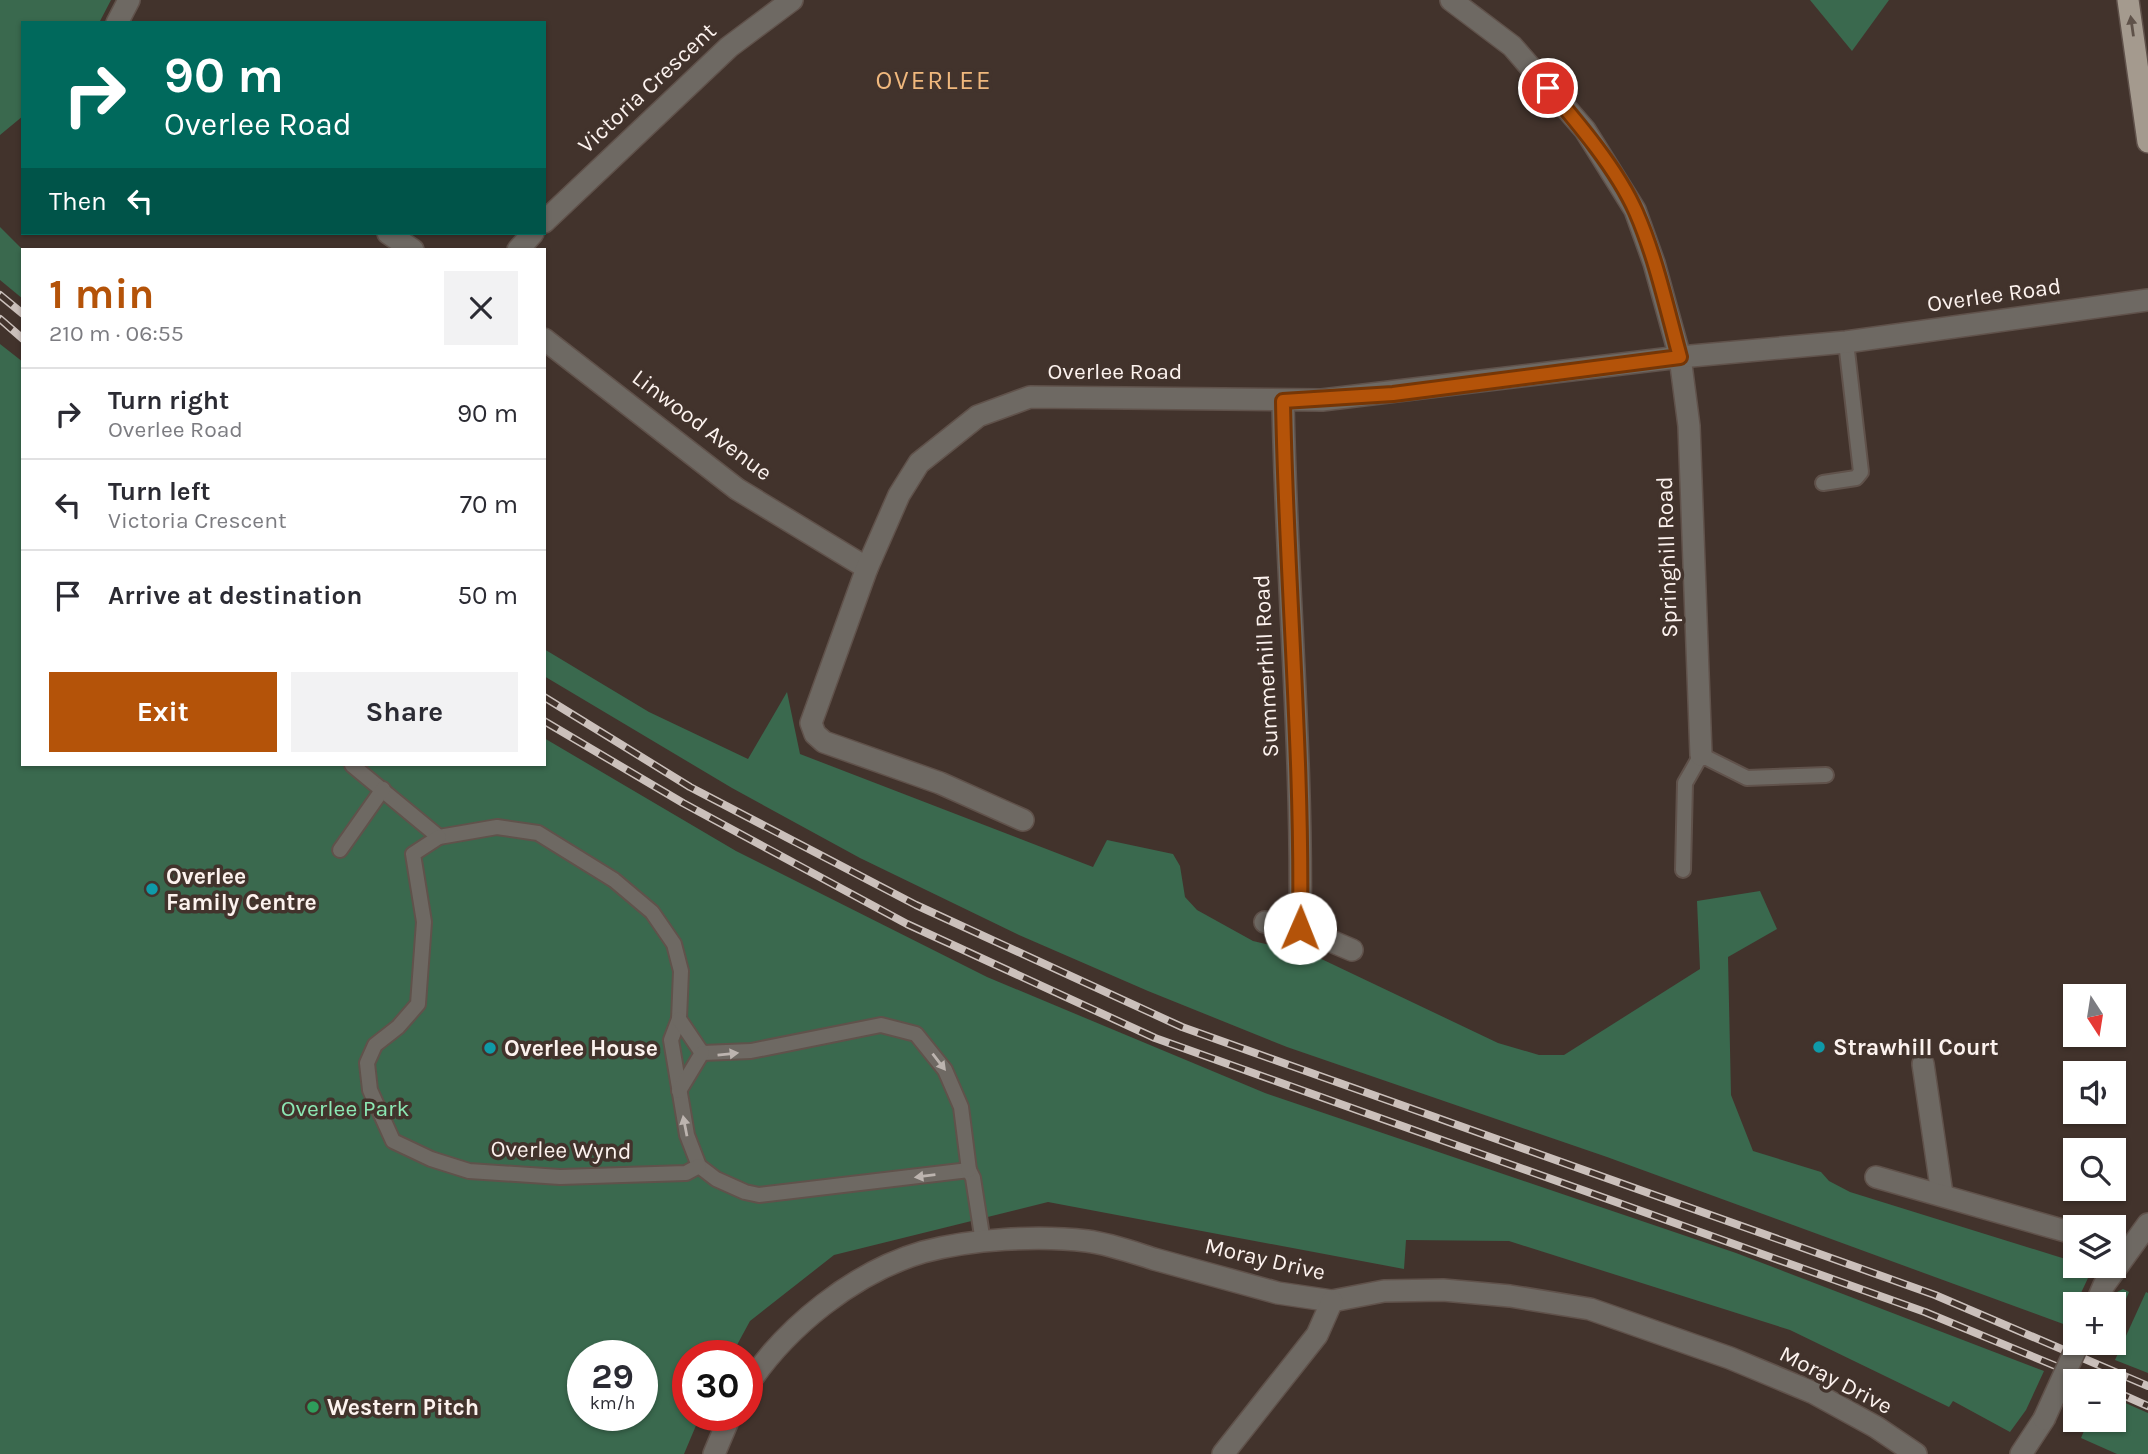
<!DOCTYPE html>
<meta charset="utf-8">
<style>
body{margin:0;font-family:Karla,sans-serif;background:#f2f2f3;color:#2b2b33;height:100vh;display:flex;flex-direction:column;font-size:26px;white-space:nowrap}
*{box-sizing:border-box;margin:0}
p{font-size:23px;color:#7c7c81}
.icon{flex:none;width:38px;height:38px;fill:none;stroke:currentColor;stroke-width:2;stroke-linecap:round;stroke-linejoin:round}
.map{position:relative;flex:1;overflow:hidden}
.details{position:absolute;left:21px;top:248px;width:525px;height:518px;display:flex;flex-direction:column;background:#fff;border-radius:0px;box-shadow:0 2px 5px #0004}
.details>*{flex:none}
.hud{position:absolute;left:21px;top:21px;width:525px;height:214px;border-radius:0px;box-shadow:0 2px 5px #0004;background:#00695c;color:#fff;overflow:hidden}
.needle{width:46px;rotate:168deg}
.fabs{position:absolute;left:2063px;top:984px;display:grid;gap:14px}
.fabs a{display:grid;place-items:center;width:63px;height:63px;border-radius:0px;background:#fff;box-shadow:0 2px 5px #0004;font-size:35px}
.speed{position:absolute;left:567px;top:1340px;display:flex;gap:14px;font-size:35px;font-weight:700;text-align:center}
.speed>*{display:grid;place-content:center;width:91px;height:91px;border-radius:50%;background:#fff;box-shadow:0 2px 5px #0004;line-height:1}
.speed small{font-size:18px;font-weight:400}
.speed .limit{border:10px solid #d22;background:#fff;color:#111}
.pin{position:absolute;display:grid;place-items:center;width:60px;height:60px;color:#fff;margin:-30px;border:4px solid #fff;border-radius:50%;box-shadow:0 2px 7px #0007}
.me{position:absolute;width:77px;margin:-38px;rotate:1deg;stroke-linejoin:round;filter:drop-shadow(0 0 5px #0008)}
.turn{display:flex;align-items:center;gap:24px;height:147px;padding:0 28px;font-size:32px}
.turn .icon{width:91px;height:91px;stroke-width:2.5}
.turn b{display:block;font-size:49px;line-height:60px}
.then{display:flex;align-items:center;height:66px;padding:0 28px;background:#0003;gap:14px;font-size:26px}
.round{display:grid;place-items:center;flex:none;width:74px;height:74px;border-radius:0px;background:#f2f2f3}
.head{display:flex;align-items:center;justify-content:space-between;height:119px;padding:0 28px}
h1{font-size:42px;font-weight:700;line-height:52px;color:#b45309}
.action{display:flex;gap:14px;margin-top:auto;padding:14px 28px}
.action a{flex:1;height:80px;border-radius:0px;background:#b45309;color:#fff;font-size:28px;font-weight:700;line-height:80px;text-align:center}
.action a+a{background:#f2f2f3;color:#2b2b33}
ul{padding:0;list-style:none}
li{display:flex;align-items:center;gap:21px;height:91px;padding:0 28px;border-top:2px solid #e1e1e2}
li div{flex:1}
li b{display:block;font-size:26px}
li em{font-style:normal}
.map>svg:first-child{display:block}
</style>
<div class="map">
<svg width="2148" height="1454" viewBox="0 0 2148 1454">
<rect width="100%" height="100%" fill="#42332c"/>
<!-- green -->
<g fill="#3a694e" fill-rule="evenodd">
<polygon points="0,0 111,0 99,23 23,23 23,116 0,135"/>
<polygon points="1810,0 1889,0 1852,51"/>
<polygon points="0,227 23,250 23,299 0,280"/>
<path d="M0,344L23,362V765H544V738L736,851L987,977L1265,1093L1736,1253L2044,1371L2026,1410L2010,1432L1953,1401L1949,1407L1790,1330L1509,1241L1406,1240L1404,1269L1048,1202L834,1255L750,1321L731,1356H688V1416H700L684,1454H0ZM583,1356H642V1416H583Z"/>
<polygon points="544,649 649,712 748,759 787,692 800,754 1093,867 1107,840 1173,854 1180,866 1185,897 1197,910 1253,941 1313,955 1498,1043 1539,1055 1564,1055 1700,969 1697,901 1760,891 1777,929 1728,957 1731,1095 1753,1151 1821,1172 1829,1181 1850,1192 2075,1262 2088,1278 2066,1325 1607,1157 1287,1047 1148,991 1019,935 860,858 732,788 544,676"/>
<polygon points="2123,1289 2129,1292 2114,1326 2112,1304 2117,1292"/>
<polygon points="2146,1292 2148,1293 2148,1373 2115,1360"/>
<polygon points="2114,1398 2148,1413 2148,1454 2117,1454 2081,1438 2089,1419 2114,1419"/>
</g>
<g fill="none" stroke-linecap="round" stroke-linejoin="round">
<defs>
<g id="lane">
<polyline points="1823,483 1856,478 1861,472 1846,342"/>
<polyline points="352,765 439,837 497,827 538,833 614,880 652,912 674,944 681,971 679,1019 671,1040 687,1135 699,1166 716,1179 745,1192 759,1195 969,1170 973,1178 983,1242"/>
<polyline points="439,837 413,854 424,922 418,1004 398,1027 375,1045 367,1063 370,1090 393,1141 431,1159 469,1171 560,1177 686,1173 699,1166"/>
<polyline points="340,850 383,789"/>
<polyline points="1683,870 1685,783 1701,755 1747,778 1826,775"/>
<polyline points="679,1019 702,1053 751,1051 881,1025 916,1034 945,1070 961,1107 969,1170"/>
<polyline points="679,1091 702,1053"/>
</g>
<g id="street">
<polyline points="1451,0 1512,46 1585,130 1635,210 1654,263 1680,357 1689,426 1701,755"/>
<polyline points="117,23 129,0"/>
<polyline points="544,222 729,47 792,0"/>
<polyline points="388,233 413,250"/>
<polyline points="518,250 533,233"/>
<polyline points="544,339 737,489 867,568"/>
<path d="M1283,401C1286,577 1303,752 1300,928"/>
<polyline points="1023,820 940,783 824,742 815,734 811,723 867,568 899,495 919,463 978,416 1030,397 1322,400 1680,357 1846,342 2148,300"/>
<polyline points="1265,922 1300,928 1352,950"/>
<polyline points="1923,1064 1942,1194"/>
<polyline points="1876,1177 2076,1234"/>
<polyline points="2096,1304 2104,1285 2148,1224"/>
<path d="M747,1386C786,1327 854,1272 923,1252C971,1239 1038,1235 1087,1241C1110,1244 1132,1252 1154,1259C1195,1270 1237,1282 1278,1293L1332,1301L1384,1291L1443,1290L1510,1296L1590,1309L1730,1358L1814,1393L1876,1427L1916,1454"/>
<polyline points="714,1454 730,1416"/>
<polyline points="1223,1454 1317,1335 1332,1301"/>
<polyline points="2021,1454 2044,1419"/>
</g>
<polyline id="primary" points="2128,0 2148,142"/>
</defs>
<!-- lane casing -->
<use href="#lane" stroke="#60524b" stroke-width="18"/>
<!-- street casing -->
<use href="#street" stroke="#60524b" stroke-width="24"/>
<!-- primary casing -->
<use href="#primary" stroke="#60524b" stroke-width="24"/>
<!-- lane -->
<use href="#lane" stroke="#6e6963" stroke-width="14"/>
<!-- street -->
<use href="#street" stroke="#6e6963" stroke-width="21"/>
<!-- primary -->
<use href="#primary" stroke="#a49a8e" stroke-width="21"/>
<defs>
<g id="rail">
<polyline points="0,295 23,314"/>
<polyline points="0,319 23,339"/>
<polyline points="544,697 690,787 916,905 1182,1027 1935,1295 2148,1386"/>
<polyline points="544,721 683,803 907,924 1155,1038 1925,1312 2092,1381"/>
<polyline points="2114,1391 2148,1406"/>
</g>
</defs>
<!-- rail casing -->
<use href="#rail" stroke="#cbc0bb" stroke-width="8"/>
<!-- rail -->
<use href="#rail" stroke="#42332c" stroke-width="5" stroke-dasharray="16" stroke-linecap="butt"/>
<defs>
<polyline id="street-bridge" points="2044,1419 2079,1342"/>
</defs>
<!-- street-bridge casing -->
<use href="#street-bridge" stroke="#60524b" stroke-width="24" stroke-linecap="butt"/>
<!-- street-bridge -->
<use href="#street-bridge" stroke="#6e6963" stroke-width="21"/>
</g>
<!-- one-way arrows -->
<defs><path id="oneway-solid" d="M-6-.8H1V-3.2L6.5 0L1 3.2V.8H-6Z" transform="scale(1.75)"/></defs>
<use fill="#5f5249" href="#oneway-solid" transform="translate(2132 26) rotate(-98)"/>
<g fill="#bcb4af">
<use href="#oneway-solid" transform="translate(728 1054) rotate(-6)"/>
<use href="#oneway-solid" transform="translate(939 1062) rotate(52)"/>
<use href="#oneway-solid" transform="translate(685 1126) rotate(-101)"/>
<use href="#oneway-solid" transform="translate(925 1176) rotate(173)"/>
</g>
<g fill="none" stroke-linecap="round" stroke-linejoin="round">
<defs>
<path id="route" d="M1300,928C1303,752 1286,577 1283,401L1393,394L1680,357C1667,309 1656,258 1636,212C1617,169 1578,123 1548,88"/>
</defs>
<!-- route casing -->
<use href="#route" stroke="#753606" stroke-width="18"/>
<!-- route -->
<use href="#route" stroke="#b45309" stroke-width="12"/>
</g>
<!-- markers -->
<g fill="#0f9aa8" stroke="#42332c" stroke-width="2.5">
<circle cx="152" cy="889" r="7"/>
<circle cx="1819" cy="1047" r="7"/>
<circle cx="490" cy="1048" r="7"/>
</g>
<circle fill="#2e9e5b" stroke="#42332c" stroke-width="2.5" cx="313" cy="1407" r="7"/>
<g text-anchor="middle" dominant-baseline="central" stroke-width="7" stroke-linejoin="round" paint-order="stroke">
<!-- street labels -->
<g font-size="23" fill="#fcf2ee" stroke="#42332c">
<text transform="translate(647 88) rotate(-43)">Victoria Crescent</text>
<text transform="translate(1994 295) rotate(-8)">Overlee Road</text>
<text x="1115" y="371">Overlee Road</text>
<text transform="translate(702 425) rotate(37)">Linwood Avenue</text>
<text transform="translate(1667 557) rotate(-92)">Springhill Road</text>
<text transform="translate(1266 666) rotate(-93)">Summerhill Road</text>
<text transform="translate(561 1150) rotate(1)">Overlee Wynd</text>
<text transform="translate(1265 1259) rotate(13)">Moray Drive</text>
<text transform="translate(1836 1380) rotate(27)">Moray Drive</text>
</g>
<!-- poi labels -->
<g font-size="23" font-weight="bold" fill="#fcf2ee" stroke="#42332c" text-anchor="start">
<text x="166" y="876">Overlee<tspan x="166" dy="26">Family Centre</tspan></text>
<text x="1833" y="1047">Strawhill Court</text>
<text x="504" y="1048">Overlee House</text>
<text x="327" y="1407">Western Pitch</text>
</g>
<!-- park labels -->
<g font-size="23" fill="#8ce7b3" stroke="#42332c">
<text x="345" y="1108">Overlee Park</text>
</g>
<!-- quarter labels -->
<g font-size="26" letter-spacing="2" fill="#f0b87d" stroke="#42332c">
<text x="934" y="80">OVERLEE</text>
</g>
</g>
</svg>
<div class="fabs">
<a><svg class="needle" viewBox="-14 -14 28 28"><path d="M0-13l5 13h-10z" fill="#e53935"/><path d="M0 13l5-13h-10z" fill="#7c7c81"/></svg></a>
<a><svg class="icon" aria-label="sound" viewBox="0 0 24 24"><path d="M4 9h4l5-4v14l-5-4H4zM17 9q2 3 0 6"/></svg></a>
<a><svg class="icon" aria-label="search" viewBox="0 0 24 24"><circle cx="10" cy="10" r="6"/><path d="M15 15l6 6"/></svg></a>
<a><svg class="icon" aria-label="layers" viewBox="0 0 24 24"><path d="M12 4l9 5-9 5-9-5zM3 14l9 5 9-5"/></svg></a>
<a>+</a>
<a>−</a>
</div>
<div class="speed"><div>29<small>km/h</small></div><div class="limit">30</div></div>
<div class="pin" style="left:1548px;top:88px;background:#d93025"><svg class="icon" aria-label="arrive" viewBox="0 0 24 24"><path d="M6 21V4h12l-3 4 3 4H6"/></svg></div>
<svg class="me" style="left:1300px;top:928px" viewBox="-20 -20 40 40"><circle r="19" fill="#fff"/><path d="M0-13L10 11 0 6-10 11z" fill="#b45309"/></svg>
<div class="hud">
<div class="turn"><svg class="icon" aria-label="right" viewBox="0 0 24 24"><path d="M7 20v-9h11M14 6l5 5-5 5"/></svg><div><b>90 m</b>Overlee Road</div></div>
<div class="then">Then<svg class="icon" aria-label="left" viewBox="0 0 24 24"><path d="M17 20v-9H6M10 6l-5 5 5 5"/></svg></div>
</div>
<section class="details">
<div class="head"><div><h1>1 min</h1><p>210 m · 06:55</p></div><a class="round"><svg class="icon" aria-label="close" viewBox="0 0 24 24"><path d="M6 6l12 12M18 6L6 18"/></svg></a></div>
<ul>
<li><svg class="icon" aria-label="right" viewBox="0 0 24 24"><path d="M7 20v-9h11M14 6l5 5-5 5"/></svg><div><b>Turn right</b><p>Overlee Road</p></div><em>90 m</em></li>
<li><svg class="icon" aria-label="left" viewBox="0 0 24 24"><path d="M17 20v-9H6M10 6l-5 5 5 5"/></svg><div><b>Turn left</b><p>Victoria Crescent</p></div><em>70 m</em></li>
<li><svg class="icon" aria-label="arrive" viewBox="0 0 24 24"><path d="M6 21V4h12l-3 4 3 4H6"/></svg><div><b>Arrive at destination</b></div><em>50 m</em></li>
</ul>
<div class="action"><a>Exit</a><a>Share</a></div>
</section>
</div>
